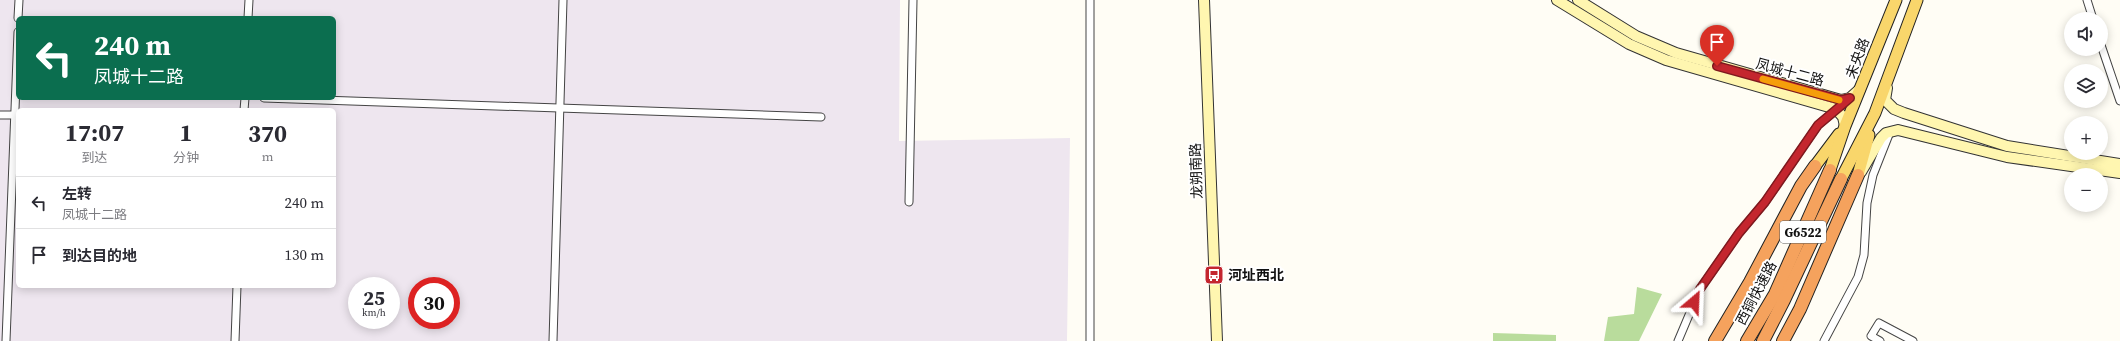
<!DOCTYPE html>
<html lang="zh">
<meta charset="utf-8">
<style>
body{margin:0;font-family:"Source Serif 4","Noto Sans SC",serif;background:#f2f2f3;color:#2b2b33;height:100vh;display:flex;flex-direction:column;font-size:15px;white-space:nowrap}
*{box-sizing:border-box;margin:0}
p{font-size:13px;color:#7c7c81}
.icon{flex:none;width:22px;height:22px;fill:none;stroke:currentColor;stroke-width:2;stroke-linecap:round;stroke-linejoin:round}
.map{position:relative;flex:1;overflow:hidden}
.sheet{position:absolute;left:16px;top:108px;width:320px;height:180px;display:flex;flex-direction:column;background:#fff;border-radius:6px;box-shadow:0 2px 10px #0003}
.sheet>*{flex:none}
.hud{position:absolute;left:16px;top:16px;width:320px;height:84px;border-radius:6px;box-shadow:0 2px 10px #0003;background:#0b6e4f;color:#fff;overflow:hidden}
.tools{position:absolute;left:2064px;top:12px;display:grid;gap:8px}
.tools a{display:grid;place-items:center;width:44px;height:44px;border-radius:50%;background:#fff;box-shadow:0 2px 10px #0003;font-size:20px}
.speed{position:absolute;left:348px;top:277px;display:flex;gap:8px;font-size:20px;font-weight:700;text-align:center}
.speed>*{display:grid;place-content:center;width:52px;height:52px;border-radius:50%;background:#fff;box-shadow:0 2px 10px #0003;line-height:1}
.speed small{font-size:10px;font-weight:400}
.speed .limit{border:6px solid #d22;background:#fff;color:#111}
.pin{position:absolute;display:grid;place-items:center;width:34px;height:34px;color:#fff;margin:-41px -17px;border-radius:50% 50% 50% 0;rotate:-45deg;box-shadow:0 0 4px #0007}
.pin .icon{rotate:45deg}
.me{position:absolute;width:44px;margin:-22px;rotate:26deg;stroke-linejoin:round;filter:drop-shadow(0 0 3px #0008)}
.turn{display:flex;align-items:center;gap:14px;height:84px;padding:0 12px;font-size:18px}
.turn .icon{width:52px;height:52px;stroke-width:2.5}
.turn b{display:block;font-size:28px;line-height:34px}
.eta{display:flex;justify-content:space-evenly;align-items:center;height:68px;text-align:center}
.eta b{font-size:24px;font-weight:700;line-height:28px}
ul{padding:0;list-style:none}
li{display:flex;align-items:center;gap:12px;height:52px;padding:0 12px;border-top:1px solid #e1e1e2}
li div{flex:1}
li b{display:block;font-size:15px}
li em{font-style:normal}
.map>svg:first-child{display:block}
</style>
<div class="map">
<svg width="2120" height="341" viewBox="0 0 2120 341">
<rect width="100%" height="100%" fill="#fffdf5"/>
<!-- industrial -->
<path fill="#eee6ef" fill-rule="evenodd" d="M0,0H900L899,141L1070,138L1067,341H0ZM18,18H334V98H18ZM18,110H334V286H18ZM357,286H391V320H357ZM417,286H451V320H417Z"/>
<!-- forest -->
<g fill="#b9dc9c">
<polygon points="1637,287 1662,294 1639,341 1604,341 1608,317 1634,314"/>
<polygon points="1493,333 1556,335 1556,341 1493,341"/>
</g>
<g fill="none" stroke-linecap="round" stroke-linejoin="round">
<defs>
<g id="street">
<polyline points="2087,0 2093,19"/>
<polyline points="18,18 19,0"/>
<polyline points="248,18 249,0"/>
<polyline points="2101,45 2120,101"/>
<polyline points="264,98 821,117"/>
<polyline points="244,110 245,98"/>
<polyline points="0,115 15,115"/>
<polyline points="909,202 913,0"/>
<polyline points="6,341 18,32"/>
<polyline points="235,341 237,286"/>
<polyline points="553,341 563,0"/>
<polyline points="1090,341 1090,0"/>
<polyline points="1678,341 1700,289 1739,233 1765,202 1818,125 1848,100"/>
<polyline points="1824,341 1858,277 1864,255 1867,203 1873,175 1890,132"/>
<polyline points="1880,341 1871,336 1879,323 1913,341"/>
</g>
<g id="secondary">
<polyline points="1204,0 1217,341"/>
<polyline points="1557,0 1629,44 1666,60 1836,109 1843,117 1845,126"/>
<polyline points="1578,0 1636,36 1676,53 1841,100 1850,98 1860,89"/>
<polyline points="1887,88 1885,100 1894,109 1904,113 2007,146 2120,164"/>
<polyline points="1861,172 1881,138 1886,133 1898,130 2007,157 2120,173"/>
</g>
<g id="primary">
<polyline points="1815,166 1839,134"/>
<polyline points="1830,170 1845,126 1896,0"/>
<polyline points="1858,175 1869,135"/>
<polyline points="1841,179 1875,113 1917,0"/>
</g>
<g id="highway">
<polyline points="1715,341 1750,282 1801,186 1815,166"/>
<polyline points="1747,341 1775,294 1830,170"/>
<polyline points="1763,341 1784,300 1841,179"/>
<polyline points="1783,341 1800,309 1858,175"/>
</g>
</defs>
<!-- street casing -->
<use href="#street" stroke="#444" stroke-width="9"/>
<!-- secondary casing -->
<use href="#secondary" stroke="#333" stroke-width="12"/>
<!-- primary casing -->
<use href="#primary" stroke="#222" stroke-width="13"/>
<!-- highway casing -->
<use href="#highway" stroke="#222" stroke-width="14"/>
<!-- street -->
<use href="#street" stroke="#fff" stroke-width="7"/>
<!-- secondary -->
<use href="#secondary" stroke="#fff6b0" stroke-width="10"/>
<!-- primary -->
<use href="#primary" stroke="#f9d66b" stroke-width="11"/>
<!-- highway -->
<use href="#highway" stroke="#f5a25d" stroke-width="12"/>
</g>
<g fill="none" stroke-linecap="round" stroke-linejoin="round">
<defs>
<polyline id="route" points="1694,302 1700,289 1739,233 1765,202 1818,125 1850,98 1841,100 1717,66"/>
</defs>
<!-- route casing -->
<use href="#route" stroke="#7f191e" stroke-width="10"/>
<!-- route -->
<use href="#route" stroke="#c4262e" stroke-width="7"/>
<!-- slow -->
<polyline stroke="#f59e0b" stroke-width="7" points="1763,79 1839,100"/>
</g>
<!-- icons -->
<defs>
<symbol id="bus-square" viewBox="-11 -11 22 22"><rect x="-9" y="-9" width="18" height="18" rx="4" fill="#c4262e" stroke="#fff"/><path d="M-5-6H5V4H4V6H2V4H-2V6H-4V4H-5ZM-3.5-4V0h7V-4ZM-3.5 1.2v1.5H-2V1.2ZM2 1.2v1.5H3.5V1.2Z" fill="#fff"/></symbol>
</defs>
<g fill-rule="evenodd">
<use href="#bus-square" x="1203" y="264" width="22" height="22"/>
</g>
<g text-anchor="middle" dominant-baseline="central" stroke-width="4" stroke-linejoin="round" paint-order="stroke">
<!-- shield labels -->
<rect fill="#fff" stroke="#585858" stroke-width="1" x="1780" y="221" width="46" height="22" rx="3"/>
<g font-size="13" font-weight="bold" fill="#111">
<text x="1803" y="232">G6522</text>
</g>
<!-- street labels -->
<g font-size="14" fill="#111" stroke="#fff">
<text transform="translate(1857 58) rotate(-69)">未央路</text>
<text transform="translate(1790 72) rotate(15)">凤城十二路</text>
<text transform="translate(1196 171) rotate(-92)">龙朔南路</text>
<text transform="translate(1756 293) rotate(-62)">西铜快速路</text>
</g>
<!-- poi labels -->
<g font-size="14" font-weight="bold" fill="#111" stroke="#fff" text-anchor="start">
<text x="1228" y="275">河址西北</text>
</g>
</g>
</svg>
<div class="tools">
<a><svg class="icon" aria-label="sound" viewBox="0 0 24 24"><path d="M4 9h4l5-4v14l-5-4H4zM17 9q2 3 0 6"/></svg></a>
<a><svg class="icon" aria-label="layers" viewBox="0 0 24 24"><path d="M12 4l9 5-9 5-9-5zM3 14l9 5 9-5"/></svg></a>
<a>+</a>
<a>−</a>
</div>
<div class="speed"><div>25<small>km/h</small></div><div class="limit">30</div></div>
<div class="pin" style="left:1717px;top:66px;background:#d93025"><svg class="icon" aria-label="arrive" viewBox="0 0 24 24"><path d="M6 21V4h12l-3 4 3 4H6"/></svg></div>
<svg class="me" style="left:1694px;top:302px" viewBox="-20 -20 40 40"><path d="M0-17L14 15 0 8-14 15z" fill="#c4262e" stroke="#fff" stroke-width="4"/></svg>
<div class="hud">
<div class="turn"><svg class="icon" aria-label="left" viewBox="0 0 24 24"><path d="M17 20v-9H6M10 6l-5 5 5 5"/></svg><div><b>240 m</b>凤城十二路</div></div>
</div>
<section class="sheet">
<div class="eta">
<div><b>17:07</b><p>到达</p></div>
<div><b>1</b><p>分钟</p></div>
<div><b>370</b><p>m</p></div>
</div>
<ul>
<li><svg class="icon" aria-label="left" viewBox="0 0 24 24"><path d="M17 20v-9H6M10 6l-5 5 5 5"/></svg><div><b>左转</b><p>凤城十二路</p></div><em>240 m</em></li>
<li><svg class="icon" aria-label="arrive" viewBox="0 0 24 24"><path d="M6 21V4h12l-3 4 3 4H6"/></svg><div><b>到达目的地</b></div><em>130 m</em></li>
</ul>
</section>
</div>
